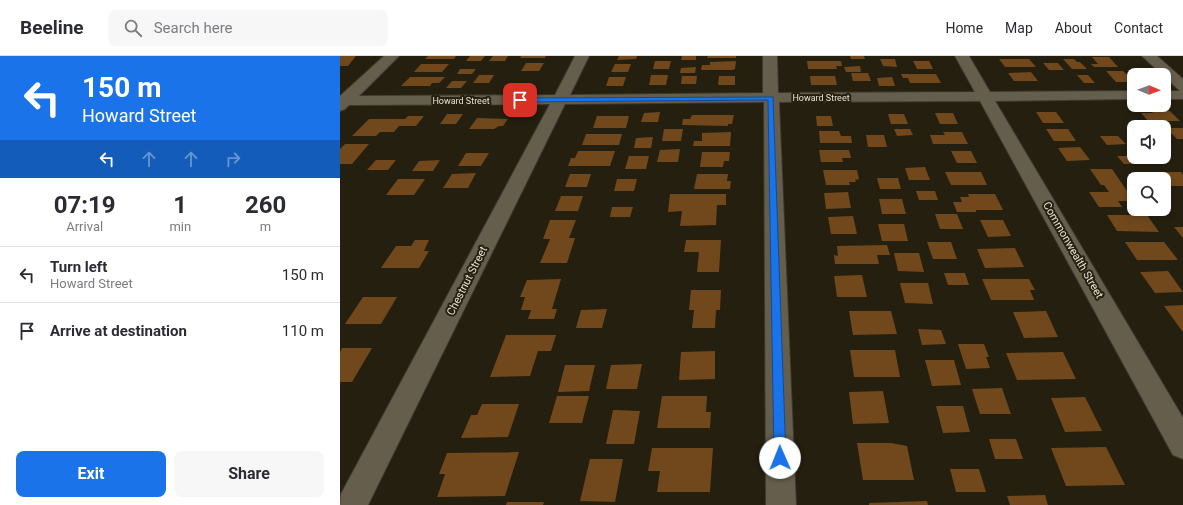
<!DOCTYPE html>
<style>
body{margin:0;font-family:Roboto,sans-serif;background:#f7f7f7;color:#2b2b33;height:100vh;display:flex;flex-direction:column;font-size:15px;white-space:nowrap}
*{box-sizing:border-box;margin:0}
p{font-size:13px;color:#7c7c81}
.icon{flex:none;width:22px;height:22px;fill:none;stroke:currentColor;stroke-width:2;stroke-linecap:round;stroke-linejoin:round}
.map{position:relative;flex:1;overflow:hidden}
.sheet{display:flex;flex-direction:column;background:#fff;width:340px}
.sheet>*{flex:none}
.guide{background:#1a73e8;color:#fff;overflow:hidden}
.needle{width:26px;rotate:91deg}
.buttons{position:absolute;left:787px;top:12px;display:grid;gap:8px}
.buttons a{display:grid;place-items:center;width:44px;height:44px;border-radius:8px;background:#fff;box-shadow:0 2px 6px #0003;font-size:20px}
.pin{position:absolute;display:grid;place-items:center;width:34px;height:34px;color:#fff;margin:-17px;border-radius:8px;box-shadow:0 2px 6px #0006}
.me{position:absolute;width:44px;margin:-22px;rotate:359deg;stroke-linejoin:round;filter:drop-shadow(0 0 3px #0008)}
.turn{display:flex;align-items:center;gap:14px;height:84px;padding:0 16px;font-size:18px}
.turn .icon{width:52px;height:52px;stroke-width:2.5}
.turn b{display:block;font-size:28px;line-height:34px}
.lanes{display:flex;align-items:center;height:38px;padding:0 16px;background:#0003;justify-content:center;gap:20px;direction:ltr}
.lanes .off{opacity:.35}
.eta{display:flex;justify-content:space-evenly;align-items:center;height:68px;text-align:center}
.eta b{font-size:24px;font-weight:700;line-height:28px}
.cta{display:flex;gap:8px;margin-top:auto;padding:8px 16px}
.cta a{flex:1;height:46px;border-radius:8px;background:#1a73e8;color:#fff;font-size:16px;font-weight:700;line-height:46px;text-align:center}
.cta a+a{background:#f7f7f7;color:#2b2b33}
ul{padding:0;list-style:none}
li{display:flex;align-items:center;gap:12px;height:56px;padding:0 16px;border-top:1px solid #e1e1e2}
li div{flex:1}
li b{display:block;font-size:15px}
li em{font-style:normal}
header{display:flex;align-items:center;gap:24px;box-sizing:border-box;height:56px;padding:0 20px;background:#fff;border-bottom:1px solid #e1e1e2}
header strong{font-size:19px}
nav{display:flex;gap:22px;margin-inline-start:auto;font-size:14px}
.search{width:280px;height:36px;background:#f7f7f7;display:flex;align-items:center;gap:10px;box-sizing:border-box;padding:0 14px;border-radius:8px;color:#7c7c81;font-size:15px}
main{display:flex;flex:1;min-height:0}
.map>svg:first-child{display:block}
</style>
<header>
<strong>Beeline</strong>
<div class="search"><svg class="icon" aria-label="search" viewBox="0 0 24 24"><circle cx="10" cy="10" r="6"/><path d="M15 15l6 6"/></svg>Search here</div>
<nav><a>Home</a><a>Map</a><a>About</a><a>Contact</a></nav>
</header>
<main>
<section class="sheet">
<div class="guide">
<div class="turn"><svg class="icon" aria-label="left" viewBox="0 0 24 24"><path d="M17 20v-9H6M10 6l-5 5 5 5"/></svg><div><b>150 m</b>Howard Street</div></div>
<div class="lanes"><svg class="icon" aria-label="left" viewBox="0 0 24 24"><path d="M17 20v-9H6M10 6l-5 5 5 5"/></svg><svg class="icon off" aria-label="ahead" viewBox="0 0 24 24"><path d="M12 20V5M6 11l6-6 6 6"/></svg><svg class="icon off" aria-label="ahead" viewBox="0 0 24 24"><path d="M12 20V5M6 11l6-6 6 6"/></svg><svg class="icon off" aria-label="right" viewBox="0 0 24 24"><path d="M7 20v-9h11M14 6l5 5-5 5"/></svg></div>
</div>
<div class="eta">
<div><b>07:19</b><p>Arrival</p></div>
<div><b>1</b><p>min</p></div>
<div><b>260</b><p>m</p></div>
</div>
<ul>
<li><svg class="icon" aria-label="left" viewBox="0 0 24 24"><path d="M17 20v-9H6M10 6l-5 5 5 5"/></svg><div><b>Turn left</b><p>Howard Street</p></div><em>150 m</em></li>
<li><svg class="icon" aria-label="arrive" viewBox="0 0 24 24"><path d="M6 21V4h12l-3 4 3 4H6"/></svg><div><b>Arrive at destination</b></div><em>110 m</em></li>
</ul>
<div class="cta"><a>Exit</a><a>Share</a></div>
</section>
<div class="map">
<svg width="843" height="449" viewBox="0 0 843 449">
<rect width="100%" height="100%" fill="#251f0f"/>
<!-- building -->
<g fill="#70481c">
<polygon points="0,0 16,0 8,10 0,10"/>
<polygon points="88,0 116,0 114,3 85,3"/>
<polygon points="130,0 145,0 141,5 126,5"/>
<polygon points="153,0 168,0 165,5 149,5"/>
<polygon points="181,0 206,0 205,2 180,2"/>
<polygon points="279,0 297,0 296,3 277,4"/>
<polygon points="342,0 356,0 356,4 341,4"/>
<polygon points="368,0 396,0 396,2 367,2"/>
<polygon points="510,0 524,0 525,3 511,3"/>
<polygon points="752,1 769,1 778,11 754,11 751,8 758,8"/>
<polygon points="540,3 555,3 557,11 543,10"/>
<polygon points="659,3 689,3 696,11 665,11"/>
<polygon points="723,3 734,3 737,6 740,6 747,13 732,13"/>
<polygon points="315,5 331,5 329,13 313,13"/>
<polygon points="396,5 395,13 392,14 361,14 362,9 370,9 370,6"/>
<polygon points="467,5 501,5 502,10 496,10 497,13 468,13"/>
<polygon points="573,5 589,5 593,13 577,13"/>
<polygon points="186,7 204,7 199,15 181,15"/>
<polygon points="703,7 718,7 724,14 709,14"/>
<polygon points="81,8 109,8 102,16 74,16"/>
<polygon points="275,8 291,8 288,16 271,16"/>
<polygon points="520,10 521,16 506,16 504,11"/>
<polygon points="356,11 355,17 340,17 341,12"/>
<polygon points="120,13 136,13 132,18 117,18"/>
<polygon points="766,15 783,15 794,26 776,26"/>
<polygon points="691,16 698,25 674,25 668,17"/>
<polygon points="511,17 528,17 531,25 513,25"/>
<polygon points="561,18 596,18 601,27 570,27 568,22 563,22"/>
<polygon points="139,19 154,19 149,27 133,27"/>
<polygon points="311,19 328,19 326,29 309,29"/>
<polygon points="737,19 748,19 755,27 744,27"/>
<polygon points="342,20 357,20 356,28 341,28"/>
<polygon points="379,20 395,20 395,29 378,29"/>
<polygon points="470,20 495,20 497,29 471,29"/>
<polygon points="70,21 105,21 99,27 92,27 90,30 61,30"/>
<polygon points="269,21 286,21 283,30 266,30"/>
<polygon points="552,21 555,30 539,30 537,22"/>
<polygon points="112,25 127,25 121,32 106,32"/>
<polygon points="811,55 830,55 840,65 821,65 823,68 811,68 801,57 813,57"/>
<polygon points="320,56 318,66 301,66 304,57"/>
<polygon points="696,56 716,56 724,67 703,67"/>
<polygon points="595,57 613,57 618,68 600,68"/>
<polygon points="107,58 123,58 116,68 100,68"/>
<polygon points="548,58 564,58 568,68 551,68"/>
<polygon points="352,59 394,59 392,68 388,68 388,70 342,69 343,63 350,63"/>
<polygon points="68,60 84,60 76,70 59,70 54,76 40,76 36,80 12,80 29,63 65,63"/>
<polygon points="257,60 289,60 286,72 253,72"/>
<polygon points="476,60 491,60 493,70 477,70"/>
<polygon points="137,62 168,63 163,70 159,70 154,73 129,73"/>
<polygon points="826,72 843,72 843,83 837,83"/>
<polygon points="324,73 343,73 341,85 322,85"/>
<polygon points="554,73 570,73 573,79 557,80"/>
<polygon points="706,73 728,73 736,85 714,85"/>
<polygon points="479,75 499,75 501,80 511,80 512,87 480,87"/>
<polygon points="391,76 390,90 353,90 354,85 362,85 362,77"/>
<polygon points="603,76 622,76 628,88 593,88 590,79 605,79"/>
<polygon points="246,78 282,78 279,89 242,89"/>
<polygon points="526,79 544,79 547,91 528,91"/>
<polygon points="760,80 778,80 786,88 767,89"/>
<polygon points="313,81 311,92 294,92 296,82"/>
<polygon points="5,88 29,88 12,108 0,108 0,93"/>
<polygon points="740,91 750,104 727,105 718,92"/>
<polygon points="340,93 338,106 317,106 320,94"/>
<polygon points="479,94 509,94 511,102 502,102 503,106 481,106"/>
<polygon points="238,95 275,95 270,110 228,110 231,102 235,102"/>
<polygon points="611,95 631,95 637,107 617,107"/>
<polygon points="362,96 390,96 389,105 384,105 383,111 360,111"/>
<polygon points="126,97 149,97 141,110 118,110"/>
<polygon points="289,100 309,100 306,113 285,113"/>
<polygon points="777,100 794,100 801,108 784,108"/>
<polygon points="36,104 56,104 48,114 27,114"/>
<polygon points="100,104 93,115 72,115 79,105"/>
<polygon points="585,111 590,124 569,124 565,112"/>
<polygon points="750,113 772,113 794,145 778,145 782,151 759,151 749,136 769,136 764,129 761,129"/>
<polygon points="483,114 517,114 519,123 515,124 516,126 509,126 510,129 486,129"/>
<polygon points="605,116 641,116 647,129 611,129"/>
<polygon points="819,116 841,116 843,119 843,130 830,130"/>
<polygon points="136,117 128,132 103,132 112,118"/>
<polygon points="230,118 251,118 247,131 225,131"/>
<polygon points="357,118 388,118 387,125 391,125 390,133 354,133"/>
<polygon points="537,122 558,122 561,133 540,133"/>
<polygon points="58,123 85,123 74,139 46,139"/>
<polygon points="277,123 297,123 294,135 274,135"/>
<polygon points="576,135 595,135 598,144 579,144"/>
<polygon points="508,136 511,152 486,153 484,137"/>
<polygon points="330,138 386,138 386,149 377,149 376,169 340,170 342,155 328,156"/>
<polygon points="628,138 655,138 663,154 636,154 636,156 617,156 613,146 622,146 620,141 629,141"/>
<polygon points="221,140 243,140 238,155 215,155"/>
<polygon points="539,143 562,143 566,158 542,158"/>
<polygon points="272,151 293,151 290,161 270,161"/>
<polygon points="595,158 617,158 623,173 600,173"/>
<polygon points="767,159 807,159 819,176 777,175"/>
<polygon points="513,160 517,178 491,178 488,161"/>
<polygon points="210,164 236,164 229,182 235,182 227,207 200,207 210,183 203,183"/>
<polygon points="640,164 663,164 671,180 648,181"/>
<polygon points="538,168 564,168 568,185 542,185"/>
<polygon points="834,171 843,171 843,182"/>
<polygon points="75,184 89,184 84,195 89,195 79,212 41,212 56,190 71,190"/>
<polygon points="346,184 381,184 379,216 357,216 359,196 344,196"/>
<polygon points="587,186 611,186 617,203 593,203"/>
<polygon points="785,186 824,186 838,204 797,204"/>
<polygon points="547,189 550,199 537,199 539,208 495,208 494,199 498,200 497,190"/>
<polygon points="675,192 684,211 645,212 637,193"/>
<polygon points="554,197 579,197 584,216 558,215"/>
<polygon points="828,215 843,236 815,237 800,216"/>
<polygon points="604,217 625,217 629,229 608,229"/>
<polygon points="522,219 527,241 497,241 494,220"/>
<polygon points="221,223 212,253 217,253 214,263 188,263 191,254 181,254 185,241 180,241 187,224"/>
<polygon points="642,223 689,223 695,234 690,234 694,244 651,244"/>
<polygon points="560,227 588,227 593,248 565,247"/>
<polygon points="351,234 381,234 380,254 376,254 375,272 352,272 354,254 349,254"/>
<polygon points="23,241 57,241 41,268 5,268"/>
<polygon points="843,249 843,275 842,275 824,250"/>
<polygon points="267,253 262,272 236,272 241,254"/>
<polygon points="509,255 551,255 557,278 513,279"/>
<polygon points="706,255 718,281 684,282 673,256"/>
<polygon points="578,273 601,274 606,288 582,289"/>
<polygon points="166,279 216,279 211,295 198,295 190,320 150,321"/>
<polygon points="618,288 644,288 649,301 646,301 650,312 626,313"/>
<polygon points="2,292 32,292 12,326 0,326 0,296"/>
<polygon points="510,294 555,294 560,321 514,321"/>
<polygon points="375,295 375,323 339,324 341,296"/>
<polygon points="723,296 736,323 677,324 666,297"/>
<polygon points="585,304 614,304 621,329 592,330"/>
<polygon points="302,308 297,333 266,333 271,309"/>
<polygon points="225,309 255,309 249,335 218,336"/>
<polygon points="662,332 671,358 640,358 632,333"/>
<polygon points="543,335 549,367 513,368 509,336"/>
<polygon points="217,340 249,340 242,367 209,367"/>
<polygon points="322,340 367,340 366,356 371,356 370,372 317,372"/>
<polygon points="745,341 762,375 725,376 711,342"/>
<polygon points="142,348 179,348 168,381 121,382 131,359 137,359"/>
<polygon points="596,350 623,350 630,376 603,377"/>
<polygon points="273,354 300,355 294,388 266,388"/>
<polygon points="649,383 676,383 683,403 655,403"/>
<polygon points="517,387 551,387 567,390 574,424 523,424"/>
<polygon points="766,391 785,429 726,430 711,392"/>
<polygon points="312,392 373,392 370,436 317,436 320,415 308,415"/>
<polygon points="179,396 165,440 97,441 105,418 99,418 107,397"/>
<polygon points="250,403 283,403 275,446 240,445"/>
<polygon points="610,413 639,413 646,436 616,436"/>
<polygon points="705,439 708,449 670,449 667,440"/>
<polygon points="587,445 588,449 529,449 529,447"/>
<polygon points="167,446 204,446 203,449 166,449"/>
</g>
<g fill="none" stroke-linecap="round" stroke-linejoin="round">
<defs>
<g id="street">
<polygon points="44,0 59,0 19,40 215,39 235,0 249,0 230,39 423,37 423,0 437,0 438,37 635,36 615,0 629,0 650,36 794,35 794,43 655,45 843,362 843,403 833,399 640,45 439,46 456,449 426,449 424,46 225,48 28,449 0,449 1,438 210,48 9,49 5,53 0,55 0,40"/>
<polygon points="802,0 817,0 843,23 843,43 824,43 824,35 840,35"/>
</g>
</defs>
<!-- street casing -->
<use href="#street" stroke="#3e3930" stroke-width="2"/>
<!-- street -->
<use href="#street" fill="#655e4c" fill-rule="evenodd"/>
</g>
<!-- route -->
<polygon fill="#1a73e8" stroke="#114b97" points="433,41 446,402 444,406 440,408 436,406 434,402 428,44 180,46 177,44 180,42"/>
<g text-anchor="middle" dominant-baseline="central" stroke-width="4" stroke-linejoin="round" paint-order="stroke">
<!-- far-street labels -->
<g font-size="9" fill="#e7e3d8" stroke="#251f0f">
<text x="481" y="42">Howard Street</text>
<text x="121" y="45">Howard Street</text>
</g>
<!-- street labels -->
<g font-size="11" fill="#e7e3d8" stroke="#251f0f">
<text transform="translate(733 194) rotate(60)">Commonwealth Street</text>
<text transform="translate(127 225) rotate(-63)">Chestnut Street</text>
</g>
</g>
</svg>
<div class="buttons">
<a><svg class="needle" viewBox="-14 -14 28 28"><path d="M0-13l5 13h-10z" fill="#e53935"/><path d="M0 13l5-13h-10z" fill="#7c7c81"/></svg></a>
<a><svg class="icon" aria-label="sound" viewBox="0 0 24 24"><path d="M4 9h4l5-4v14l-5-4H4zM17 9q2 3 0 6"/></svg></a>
<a><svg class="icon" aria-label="search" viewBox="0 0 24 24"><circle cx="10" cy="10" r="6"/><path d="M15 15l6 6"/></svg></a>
</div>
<div class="pin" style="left:180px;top:44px;background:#d93025"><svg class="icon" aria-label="arrive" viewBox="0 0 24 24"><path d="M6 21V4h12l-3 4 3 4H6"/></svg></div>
<svg class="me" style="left:440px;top:402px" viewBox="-20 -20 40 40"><circle r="19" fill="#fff"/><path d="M0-13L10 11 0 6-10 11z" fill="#1a73e8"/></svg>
</div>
</main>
